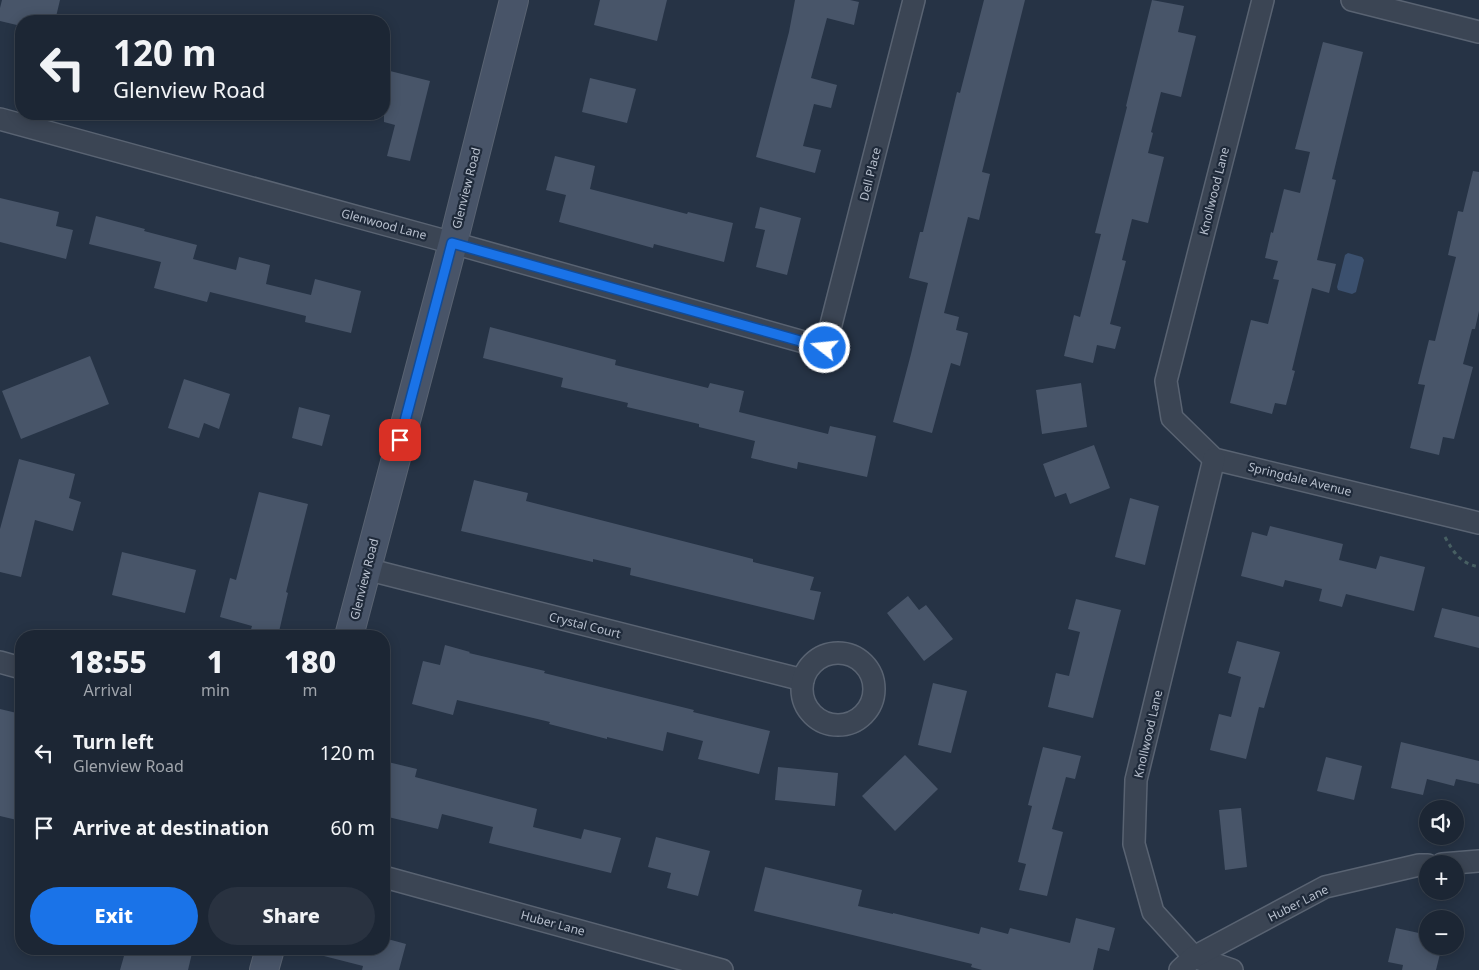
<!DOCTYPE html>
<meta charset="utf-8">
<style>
body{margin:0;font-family:"Noto Sans",sans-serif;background:#293240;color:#f1f3f6;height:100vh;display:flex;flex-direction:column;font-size:19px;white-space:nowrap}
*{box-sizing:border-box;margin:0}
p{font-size:16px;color:#a0a5ac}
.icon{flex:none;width:28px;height:28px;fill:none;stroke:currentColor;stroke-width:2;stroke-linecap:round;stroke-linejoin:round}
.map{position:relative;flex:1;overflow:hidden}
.drawer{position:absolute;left:15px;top:630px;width:375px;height:325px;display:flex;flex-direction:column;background:#1c2634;border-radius:20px;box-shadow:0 2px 12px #0003,0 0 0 1px #3a434f}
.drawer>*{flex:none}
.top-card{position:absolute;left:15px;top:15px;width:375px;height:105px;border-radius:20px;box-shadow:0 2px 12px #0003,0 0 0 1px #3a434f;background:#1c2634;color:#f1f3f6;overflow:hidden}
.fabs{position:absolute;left:1419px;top:800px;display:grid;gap:10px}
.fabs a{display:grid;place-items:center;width:45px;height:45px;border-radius:50%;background:#1c2634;box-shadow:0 2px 12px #0003,0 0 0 1px #3a434f;font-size:25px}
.pin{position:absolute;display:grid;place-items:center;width:42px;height:42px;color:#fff;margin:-21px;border-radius:10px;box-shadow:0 2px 8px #0006}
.me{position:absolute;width:55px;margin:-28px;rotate:286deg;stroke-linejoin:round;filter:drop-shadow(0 0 4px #0008)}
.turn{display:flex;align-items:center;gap:18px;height:105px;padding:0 15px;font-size:22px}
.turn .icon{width:65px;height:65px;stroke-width:2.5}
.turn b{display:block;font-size:35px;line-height:42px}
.eta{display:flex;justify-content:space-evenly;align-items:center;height:85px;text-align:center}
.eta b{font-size:30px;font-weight:800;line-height:35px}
.action{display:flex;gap:10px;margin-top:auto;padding:10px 15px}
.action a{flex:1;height:58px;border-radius:30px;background:#1a73e8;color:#fff;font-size:20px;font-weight:800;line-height:58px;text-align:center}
.action a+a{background:#293240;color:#f1f3f6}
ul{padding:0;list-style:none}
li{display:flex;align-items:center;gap:15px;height:75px;padding:0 15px}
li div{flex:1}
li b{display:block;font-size:19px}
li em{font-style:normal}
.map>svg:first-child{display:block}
</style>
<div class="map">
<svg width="1479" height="970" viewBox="0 0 1479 970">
<rect width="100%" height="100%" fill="#263345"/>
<!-- water -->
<polygon fill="#3b506e" points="1348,253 1362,257 1364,260 1356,292 1352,294 1338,290 1337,287 1345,255"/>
<!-- building -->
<g fill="#485569">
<polygon points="2,0 60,0 55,21 21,21 21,26 0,21 0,8"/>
<polygon points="600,0 667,0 657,41 594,25"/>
<polygon points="795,0 850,0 859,2 854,25 827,18 811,78 837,85 831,108 814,104 803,146 821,150 815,173 756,157 789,32"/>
<polygon points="984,0 1025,0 982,172 990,174 979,220 968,217 944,313 959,317 956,330 968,333 960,366 951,363 932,433 893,422 911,354 928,283 909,278 920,232 923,232 957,92 960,93"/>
<polygon points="1152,0 1184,6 1178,32 1196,36 1181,97 1161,92 1151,132 1153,133 1148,153 1164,157 1148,223 1132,219 1122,260 1126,261 1110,324 1121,327 1115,349 1097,345 1093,363 1064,356 1074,315 1080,317 1101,234 1095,233 1127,107 1126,106"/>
<polygon points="1323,42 1363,52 1332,179 1336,180 1317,260 1336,264 1329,293 1312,288 1292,370 1295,371 1286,405 1275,403 1272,414 1230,403 1251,320 1268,324 1279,280 1273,279 1278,261 1265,258 1271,232 1273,233 1284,189 1300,193 1310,152 1295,149"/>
<polygon points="386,70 430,81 410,161 387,156 395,125 384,122 384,80"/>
<polygon points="590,78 636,89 627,123 582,112"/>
<polygon points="555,156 595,166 590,189 687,214 688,212 733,223 724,262 654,244 653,248 559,222 566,195 546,190"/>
<polygon points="1473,171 1479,172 1479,311 1475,329 1472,329 1463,364 1473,367 1454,439 1443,437 1439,455 1410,448 1425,385 1418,384 1429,340 1435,341 1456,257 1448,255 1458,211 1463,212"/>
<polygon points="0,198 59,212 56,226 73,230 66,259 0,242"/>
<polygon points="760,207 801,218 787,275 756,267 765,230 755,228"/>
<polygon points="96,216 145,229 144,231 197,245 193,259 236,270 239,257 270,265 266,284 311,295 315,279 361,291 351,333 305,322 306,316 210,292 207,302 154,288 161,262 89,244"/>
<polygon points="490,327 616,360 615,365 708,388 710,383 744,391 739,412 828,434 830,426 876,436 867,477 798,462 797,469 751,458 755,441 699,427 699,424 627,407 628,403 561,387 563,378 483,358"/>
<polygon points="90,356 109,404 21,439 2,391"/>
<polygon points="184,379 230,394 219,429 204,423 199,438 168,428"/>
<polygon points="1081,383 1087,427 1042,434 1036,390"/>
<polygon points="299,407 330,415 322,446 292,438"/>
<polygon points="1094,445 1110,488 1070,504 1066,493 1055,497 1043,464"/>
<polygon points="19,459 75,474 69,498 81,502 73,531 35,520 21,577 0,572 0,529"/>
<polygon points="474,480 528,493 526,501 753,559 753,562 814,577 810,590 821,592 814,620 630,575 631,568 593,559 593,562 461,531"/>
<polygon points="259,492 308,504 286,592 288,593 278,636 249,636 252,626 220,617 230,578 236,580"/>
<polygon points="1130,498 1159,506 1145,565 1115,557"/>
<polygon points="1270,526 1343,544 1339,560 1376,569 1380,556 1425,567 1414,611 1346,594 1342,607 1319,601 1322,589 1285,580 1283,587 1241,576 1252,532 1267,536"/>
<polygon points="122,552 196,570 185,613 112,595"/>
<polygon points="908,596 919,610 926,605 953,639 924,661 887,613"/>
<polygon points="1076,599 1121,610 1093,718 1048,707 1056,673 1069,676 1080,632 1068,629"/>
<polygon points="1442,608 1479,617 1479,648 1434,637"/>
<polygon points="1237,641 1280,652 1264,708 1259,707 1246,759 1210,750 1219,714 1231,717 1241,677 1228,673"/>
<polygon points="445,645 470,652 469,653 545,671 544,673 694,710 693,712 770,731 759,774 698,759 703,741 667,732 663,751 607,737 607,739 549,724 550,722 457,700 453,715 412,704 423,661 440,665"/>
<polygon points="933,683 967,691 951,753 918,745"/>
<polygon points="0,709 21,714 21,821 0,816"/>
<polygon points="1401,742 1479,761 1479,784 1456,779 1454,786 1427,779 1423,795 1391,788"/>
<polygon points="1043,747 1081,756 1075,779 1066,777 1052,829 1063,832 1047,896 1019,890 1026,864 1018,862 1032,806 1028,805"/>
<polygon points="905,755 938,789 895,831 862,796"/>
<polygon points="1326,757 1362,766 1354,800 1317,791"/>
<polygon points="388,762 417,769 415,777 537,809 533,827 581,839 584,829 621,838 611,873 489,843 493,827 442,814 438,829 384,816 384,779"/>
<polygon points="778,767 838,773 835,806 775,800"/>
<polygon points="1241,808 1247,867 1225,870 1219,810"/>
<polygon points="656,837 710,851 698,896 667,888 671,873 648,867"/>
<polygon points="765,867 862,890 858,906 893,914 893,913 979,934 981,927 1008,934 1010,928 1070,943 1076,918 1115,928 1109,951 1098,948 1093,970 982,970 971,967 972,964 754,911"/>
<polygon points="1396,928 1428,935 1428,946 1442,946 1436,970 1402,970 1403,965 1388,962"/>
<polygon points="384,938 406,944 399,970 362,970 363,966 320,955 321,949 384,949"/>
<polygon points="126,949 193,949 188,970 120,970"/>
</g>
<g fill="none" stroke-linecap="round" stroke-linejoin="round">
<defs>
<g id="street">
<polyline points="1263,0 1166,381 1172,418 1214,459 1479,523"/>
<polyline points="1352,0 1479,32"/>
<polyline points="0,119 453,243 825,348 914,0"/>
<polyline points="1214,459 1136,780 1134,844 1153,912 1194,957 1232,970"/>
<polyline points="366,569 803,680"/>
<circle cx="838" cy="689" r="36"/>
<polyline points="0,662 21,668"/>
<polyline points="1442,864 1479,861"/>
<polyline points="384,877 722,970"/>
<polyline points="1180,970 1194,957 1325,887 1419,865 1428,865"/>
</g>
<g id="secondary">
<polyline points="349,636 453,243 514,0"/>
<polyline points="264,970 270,949"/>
</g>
</defs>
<!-- street casing -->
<use href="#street" stroke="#596372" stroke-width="24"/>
<!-- secondary casing -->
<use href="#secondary" stroke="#596372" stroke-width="30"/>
<!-- path -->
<path stroke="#475f62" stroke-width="3" stroke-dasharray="4 4" stroke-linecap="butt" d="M1445,537C1454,553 1460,563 1479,567"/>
<!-- street -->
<use href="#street" stroke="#3b4554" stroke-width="21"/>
<!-- secondary -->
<use href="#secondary" stroke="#485468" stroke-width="28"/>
</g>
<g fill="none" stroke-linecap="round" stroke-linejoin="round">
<defs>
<polyline id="route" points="400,440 452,243 825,348"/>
</defs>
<!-- route casing -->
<use href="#route" stroke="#114b97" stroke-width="12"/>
<!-- route -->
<use href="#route" stroke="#1a73e8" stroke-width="9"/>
</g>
<g text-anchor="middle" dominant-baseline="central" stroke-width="4.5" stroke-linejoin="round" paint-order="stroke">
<!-- street labels -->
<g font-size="12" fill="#b8c0ce" stroke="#1f2a3a">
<text transform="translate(870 174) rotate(-76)">Dell Place</text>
<text transform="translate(466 188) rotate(-76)">Glenview Road</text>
<text transform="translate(1214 191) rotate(-76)">Knollwood Lane</text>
<text transform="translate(384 224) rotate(15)">Glenwood Lane</text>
<text transform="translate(1300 479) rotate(14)">Springdale Avenue</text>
<text transform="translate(364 579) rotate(-76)">Glenview Road</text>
<text transform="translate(585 625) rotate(14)">Crystal Court</text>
<text transform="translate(1148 734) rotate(-77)">Knollwood Lane</text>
<text transform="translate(1298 903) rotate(-27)">Huber Lane</text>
<text transform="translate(553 923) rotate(15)">Huber Lane</text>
</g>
</g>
</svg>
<div class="fabs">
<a><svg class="icon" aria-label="sound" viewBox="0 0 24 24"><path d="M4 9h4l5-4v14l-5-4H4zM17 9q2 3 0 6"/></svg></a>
<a>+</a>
<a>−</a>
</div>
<div class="pin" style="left:400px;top:440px;background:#d93025"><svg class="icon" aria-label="arrive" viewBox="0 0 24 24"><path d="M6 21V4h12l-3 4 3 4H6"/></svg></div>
<svg class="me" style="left:825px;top:348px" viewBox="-20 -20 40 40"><circle r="17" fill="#1a73e8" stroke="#fff" stroke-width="3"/><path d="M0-11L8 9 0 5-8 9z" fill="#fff"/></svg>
<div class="top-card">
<div class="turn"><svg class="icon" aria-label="left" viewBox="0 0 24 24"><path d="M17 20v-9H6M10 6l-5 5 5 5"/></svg><div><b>120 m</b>Glenview Road</div></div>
</div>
<section class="drawer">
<div class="eta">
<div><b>18:55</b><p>Arrival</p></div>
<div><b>1</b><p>min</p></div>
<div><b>180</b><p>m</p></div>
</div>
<ul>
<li><svg class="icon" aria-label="left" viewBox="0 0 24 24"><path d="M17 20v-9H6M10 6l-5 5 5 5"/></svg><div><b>Turn left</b><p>Glenview Road</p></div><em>120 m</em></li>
<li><svg class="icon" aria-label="arrive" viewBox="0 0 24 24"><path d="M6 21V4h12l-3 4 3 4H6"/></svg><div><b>Arrive at destination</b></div><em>60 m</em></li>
</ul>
<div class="action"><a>Exit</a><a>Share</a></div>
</section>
</div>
